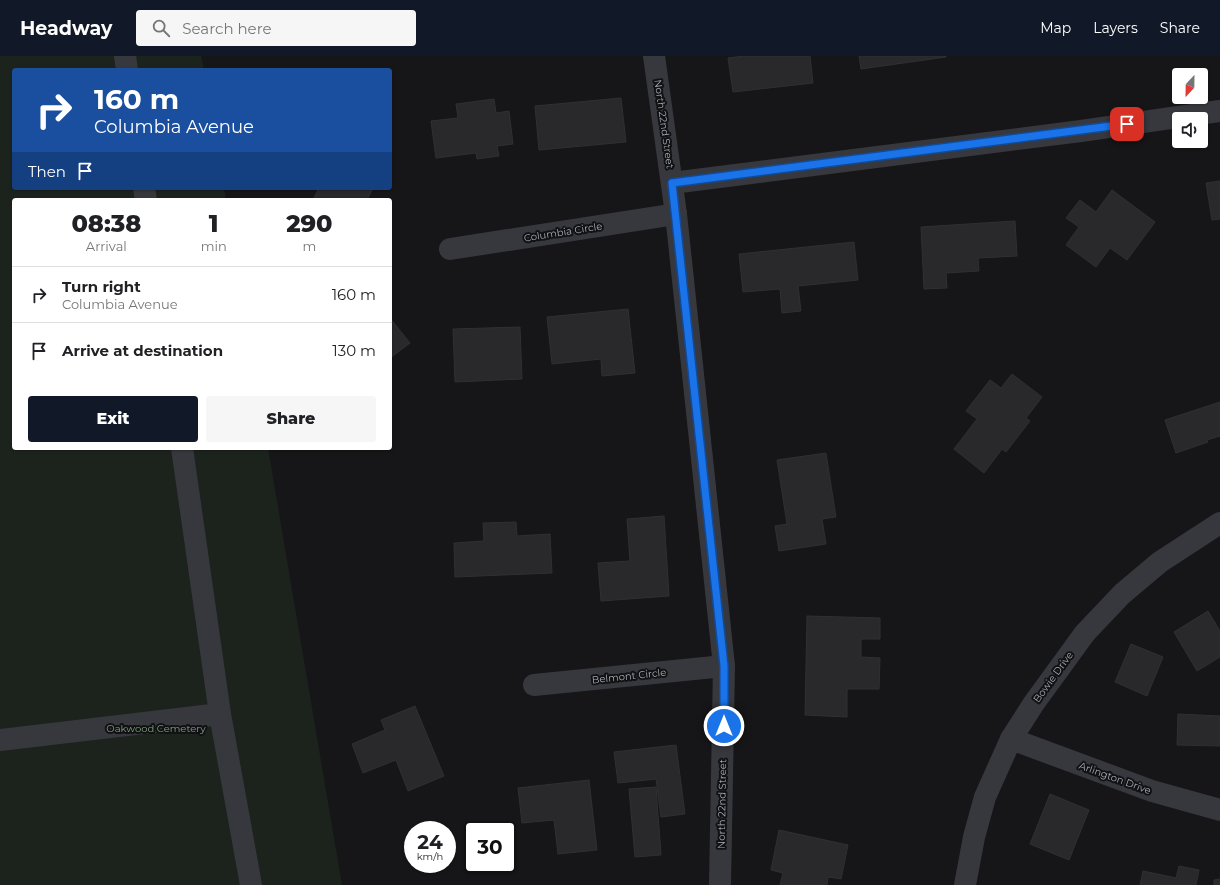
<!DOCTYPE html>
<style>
body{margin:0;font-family:Montserrat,sans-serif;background:#f6f6f6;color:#202124;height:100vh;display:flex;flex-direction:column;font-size:15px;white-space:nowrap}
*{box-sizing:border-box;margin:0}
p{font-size:13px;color:#757577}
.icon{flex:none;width:22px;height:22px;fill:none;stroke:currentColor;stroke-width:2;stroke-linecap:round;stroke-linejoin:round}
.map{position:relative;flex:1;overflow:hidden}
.panel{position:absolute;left:12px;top:142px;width:380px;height:252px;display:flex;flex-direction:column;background:#fff;border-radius:4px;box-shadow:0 1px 3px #0004}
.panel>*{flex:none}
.banner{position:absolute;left:12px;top:12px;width:380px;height:122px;border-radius:4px;box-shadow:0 1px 3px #0004;background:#1a4fa0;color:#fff;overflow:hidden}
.needle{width:26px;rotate:202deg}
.controls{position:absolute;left:1172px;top:12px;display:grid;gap:8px}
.controls a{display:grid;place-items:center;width:36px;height:36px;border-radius:4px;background:#fff;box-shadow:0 1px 3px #0004;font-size:20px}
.speed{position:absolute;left:404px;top:765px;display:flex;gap:8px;font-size:20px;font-weight:700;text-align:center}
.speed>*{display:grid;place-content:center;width:52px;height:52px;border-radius:50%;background:#fff;box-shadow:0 1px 3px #0004;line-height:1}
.speed small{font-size:10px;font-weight:400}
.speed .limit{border:2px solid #111;border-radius:6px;background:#fff;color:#111}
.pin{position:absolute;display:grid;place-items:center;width:34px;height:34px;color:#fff;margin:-17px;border-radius:8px;box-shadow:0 2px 6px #0006}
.me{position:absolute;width:44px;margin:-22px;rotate:0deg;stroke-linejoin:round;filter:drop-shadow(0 0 3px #0008)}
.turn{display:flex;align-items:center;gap:14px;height:84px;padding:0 16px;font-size:18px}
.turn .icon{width:52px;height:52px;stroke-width:2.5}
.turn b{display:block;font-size:28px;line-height:34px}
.then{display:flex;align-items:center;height:38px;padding:0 16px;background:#0003;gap:8px;font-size:15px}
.eta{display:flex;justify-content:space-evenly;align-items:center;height:68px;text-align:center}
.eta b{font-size:24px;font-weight:800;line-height:28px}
.cta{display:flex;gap:8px;margin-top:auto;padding:8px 16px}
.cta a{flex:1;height:46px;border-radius:4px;background:#111827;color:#fff;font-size:16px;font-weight:800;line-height:46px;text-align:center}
.cta a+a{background:#f6f6f6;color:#202124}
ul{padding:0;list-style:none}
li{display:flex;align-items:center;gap:12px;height:56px;padding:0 16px;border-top:1px solid #e0e0e0}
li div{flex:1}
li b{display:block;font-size:15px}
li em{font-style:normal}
header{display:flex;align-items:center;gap:24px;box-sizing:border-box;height:56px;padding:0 20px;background:#111827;color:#fff}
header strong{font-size:19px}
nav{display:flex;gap:22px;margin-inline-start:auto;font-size:14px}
.search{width:280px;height:36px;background:#f6f6f6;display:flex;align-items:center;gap:10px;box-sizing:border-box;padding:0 14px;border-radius:4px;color:#757577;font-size:15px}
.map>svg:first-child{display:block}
</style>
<header>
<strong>Headway</strong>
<div class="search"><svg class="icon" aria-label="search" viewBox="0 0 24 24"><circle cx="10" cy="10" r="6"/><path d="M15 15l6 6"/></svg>Search here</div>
<nav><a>Map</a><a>Layers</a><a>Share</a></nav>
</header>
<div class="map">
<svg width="1220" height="829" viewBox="0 0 1220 829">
<rect width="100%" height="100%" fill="#161618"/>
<!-- green -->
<polygon fill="#1c231d" points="0,0 201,0 204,14 14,14 14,132 224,132 226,144 14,144 14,392 268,392 342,829 0,829"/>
<!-- building -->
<g fill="#29292c" stroke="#303034">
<polygon points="744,0 810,0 813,27 733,36 728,2"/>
<polygon points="859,0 946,0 946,1 861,13"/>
<polygon points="621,42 626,86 539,94 535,50"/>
<polygon points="494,43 496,57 509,55 513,88 497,90 499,100 477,103 476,97 436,102 431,65 458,62 456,48"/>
<polygon points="1220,125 1220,163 1212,164 1206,127"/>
<polygon points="319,132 373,132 367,144 313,144"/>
<polygon points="1112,134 1155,166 1127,204 1110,192 1096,211 1066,189 1079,171 1066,162 1080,144 1096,156"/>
<polygon points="1015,165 1017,200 978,202 979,215 946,217 947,232 924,233 921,171"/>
<polygon points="854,186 858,224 798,230 801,255 782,257 780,233 743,236 739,198"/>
<polygon points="628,253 635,317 602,320 601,303 552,308 547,261"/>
<polygon points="390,262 410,287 390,302"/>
<polygon points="520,271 522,323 455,326 453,273"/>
<polygon points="1012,318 1042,341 1026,362 1030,365 1006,396 1002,393 984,417 954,393 977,363 966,355 990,324 1001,332"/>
<polygon points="1220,346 1220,380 1207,384 1208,386 1176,397 1165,364"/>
<polygon points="826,397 836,461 822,463 826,488 779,495 775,470 787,468 777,404"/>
<polygon points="664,460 669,540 601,545 598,507 630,505 627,463"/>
<polygon points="516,466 517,480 550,478 552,517 455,521 454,487 484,485 483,467"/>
<polygon points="1208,555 1220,575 1220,601 1197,615 1174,576"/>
<polygon points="807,560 880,562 880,583 861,583 861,601 880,602 879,633 847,633 847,661 805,659"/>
<polygon points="1131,588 1163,601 1147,640 1115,626"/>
<polygon points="415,650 444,720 408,735 396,704 363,717 352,688 385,674 381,664"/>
<polygon points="1178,658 1220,660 1220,690 1177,689"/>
<polygon points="676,689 685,758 661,761 656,723 618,727 614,696"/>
<polygon points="589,724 597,794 558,798 554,764 522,767 518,732"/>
<polygon points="656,731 661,799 635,801 629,733"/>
<polygon points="1050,738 1089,754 1069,804 1030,788"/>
<polygon points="779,774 848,789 841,823 828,821 827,829 780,829 783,817 771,814"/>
<polygon points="1179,810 1199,814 1196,829 1140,829 1143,815 1176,822"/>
<polygon points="1220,823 1220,829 1214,829 1214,824"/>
</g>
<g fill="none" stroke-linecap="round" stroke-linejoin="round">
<!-- minor -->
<g stroke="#37383d" stroke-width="22">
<polyline points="125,0 127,14"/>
<polyline points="654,0 676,158 724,610 720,829"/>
<polyline points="672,127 1081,75 1220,55"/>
<polyline points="144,132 146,144"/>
<polyline points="450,193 676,158"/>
<polyline points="182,392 220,658 251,829"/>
<polyline points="534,629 724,610"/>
<polyline points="1011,683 1152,735 1220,754"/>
<polyline points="0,684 220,658"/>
<polyline points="965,829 974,781 985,741 1011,683 1034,647 1085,577 1122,538 1160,506 1220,467"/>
</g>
</g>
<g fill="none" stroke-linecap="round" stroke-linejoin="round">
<defs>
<polyline id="route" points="724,670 724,610 672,127 1127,68"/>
</defs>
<!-- route casing -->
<use href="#route" stroke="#114b97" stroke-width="10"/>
<!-- route -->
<use href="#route" stroke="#1a73e8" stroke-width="7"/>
</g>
<g text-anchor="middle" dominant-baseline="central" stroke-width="4" stroke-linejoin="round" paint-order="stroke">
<!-- street labels -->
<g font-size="10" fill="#a8adb8" stroke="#111113">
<text transform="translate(664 68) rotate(82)">North 22nd Street</text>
<text transform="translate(563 176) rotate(-9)">Columbia Circle</text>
<text transform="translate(629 620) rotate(-6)">Belmont Circle</text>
<text transform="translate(1053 621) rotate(-54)">Bowie Drive</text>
<text transform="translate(1115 722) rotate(20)">Arlington Drive</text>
<text transform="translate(722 748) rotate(-89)">North 22nd Street</text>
</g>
<!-- park labels -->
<g font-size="10" fill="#7fa381" stroke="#111113">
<text x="156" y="672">Oakwood Cemetery</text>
</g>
</g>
</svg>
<div class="controls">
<a><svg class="needle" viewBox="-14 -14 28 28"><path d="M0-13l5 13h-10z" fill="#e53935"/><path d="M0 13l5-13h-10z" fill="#757577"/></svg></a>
<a><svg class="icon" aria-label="sound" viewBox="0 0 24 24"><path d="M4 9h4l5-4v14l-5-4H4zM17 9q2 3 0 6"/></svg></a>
</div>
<div class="speed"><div>24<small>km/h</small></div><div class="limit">30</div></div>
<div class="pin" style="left:1127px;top:68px;background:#d93025"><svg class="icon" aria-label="arrive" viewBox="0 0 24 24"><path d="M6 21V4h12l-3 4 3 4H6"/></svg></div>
<svg class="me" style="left:724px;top:670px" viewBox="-20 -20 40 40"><circle r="17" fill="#1a73e8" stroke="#fff" stroke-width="3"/><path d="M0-11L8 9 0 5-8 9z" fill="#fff"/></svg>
<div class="banner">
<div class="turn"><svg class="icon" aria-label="right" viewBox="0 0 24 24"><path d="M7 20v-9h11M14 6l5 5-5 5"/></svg><div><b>160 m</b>Columbia Avenue</div></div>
<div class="then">Then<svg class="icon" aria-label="arrive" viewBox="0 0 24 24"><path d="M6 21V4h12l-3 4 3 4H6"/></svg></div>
</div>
<section class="panel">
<div class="eta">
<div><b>08:38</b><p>Arrival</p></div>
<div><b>1</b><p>min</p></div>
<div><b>290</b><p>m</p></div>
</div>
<ul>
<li><svg class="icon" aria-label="right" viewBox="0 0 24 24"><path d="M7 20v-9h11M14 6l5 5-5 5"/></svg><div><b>Turn right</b><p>Columbia Avenue</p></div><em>160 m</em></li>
<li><svg class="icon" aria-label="arrive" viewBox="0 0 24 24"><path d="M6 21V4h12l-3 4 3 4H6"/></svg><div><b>Arrive at destination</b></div><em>130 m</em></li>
</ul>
<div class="cta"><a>Exit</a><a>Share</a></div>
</section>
</div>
